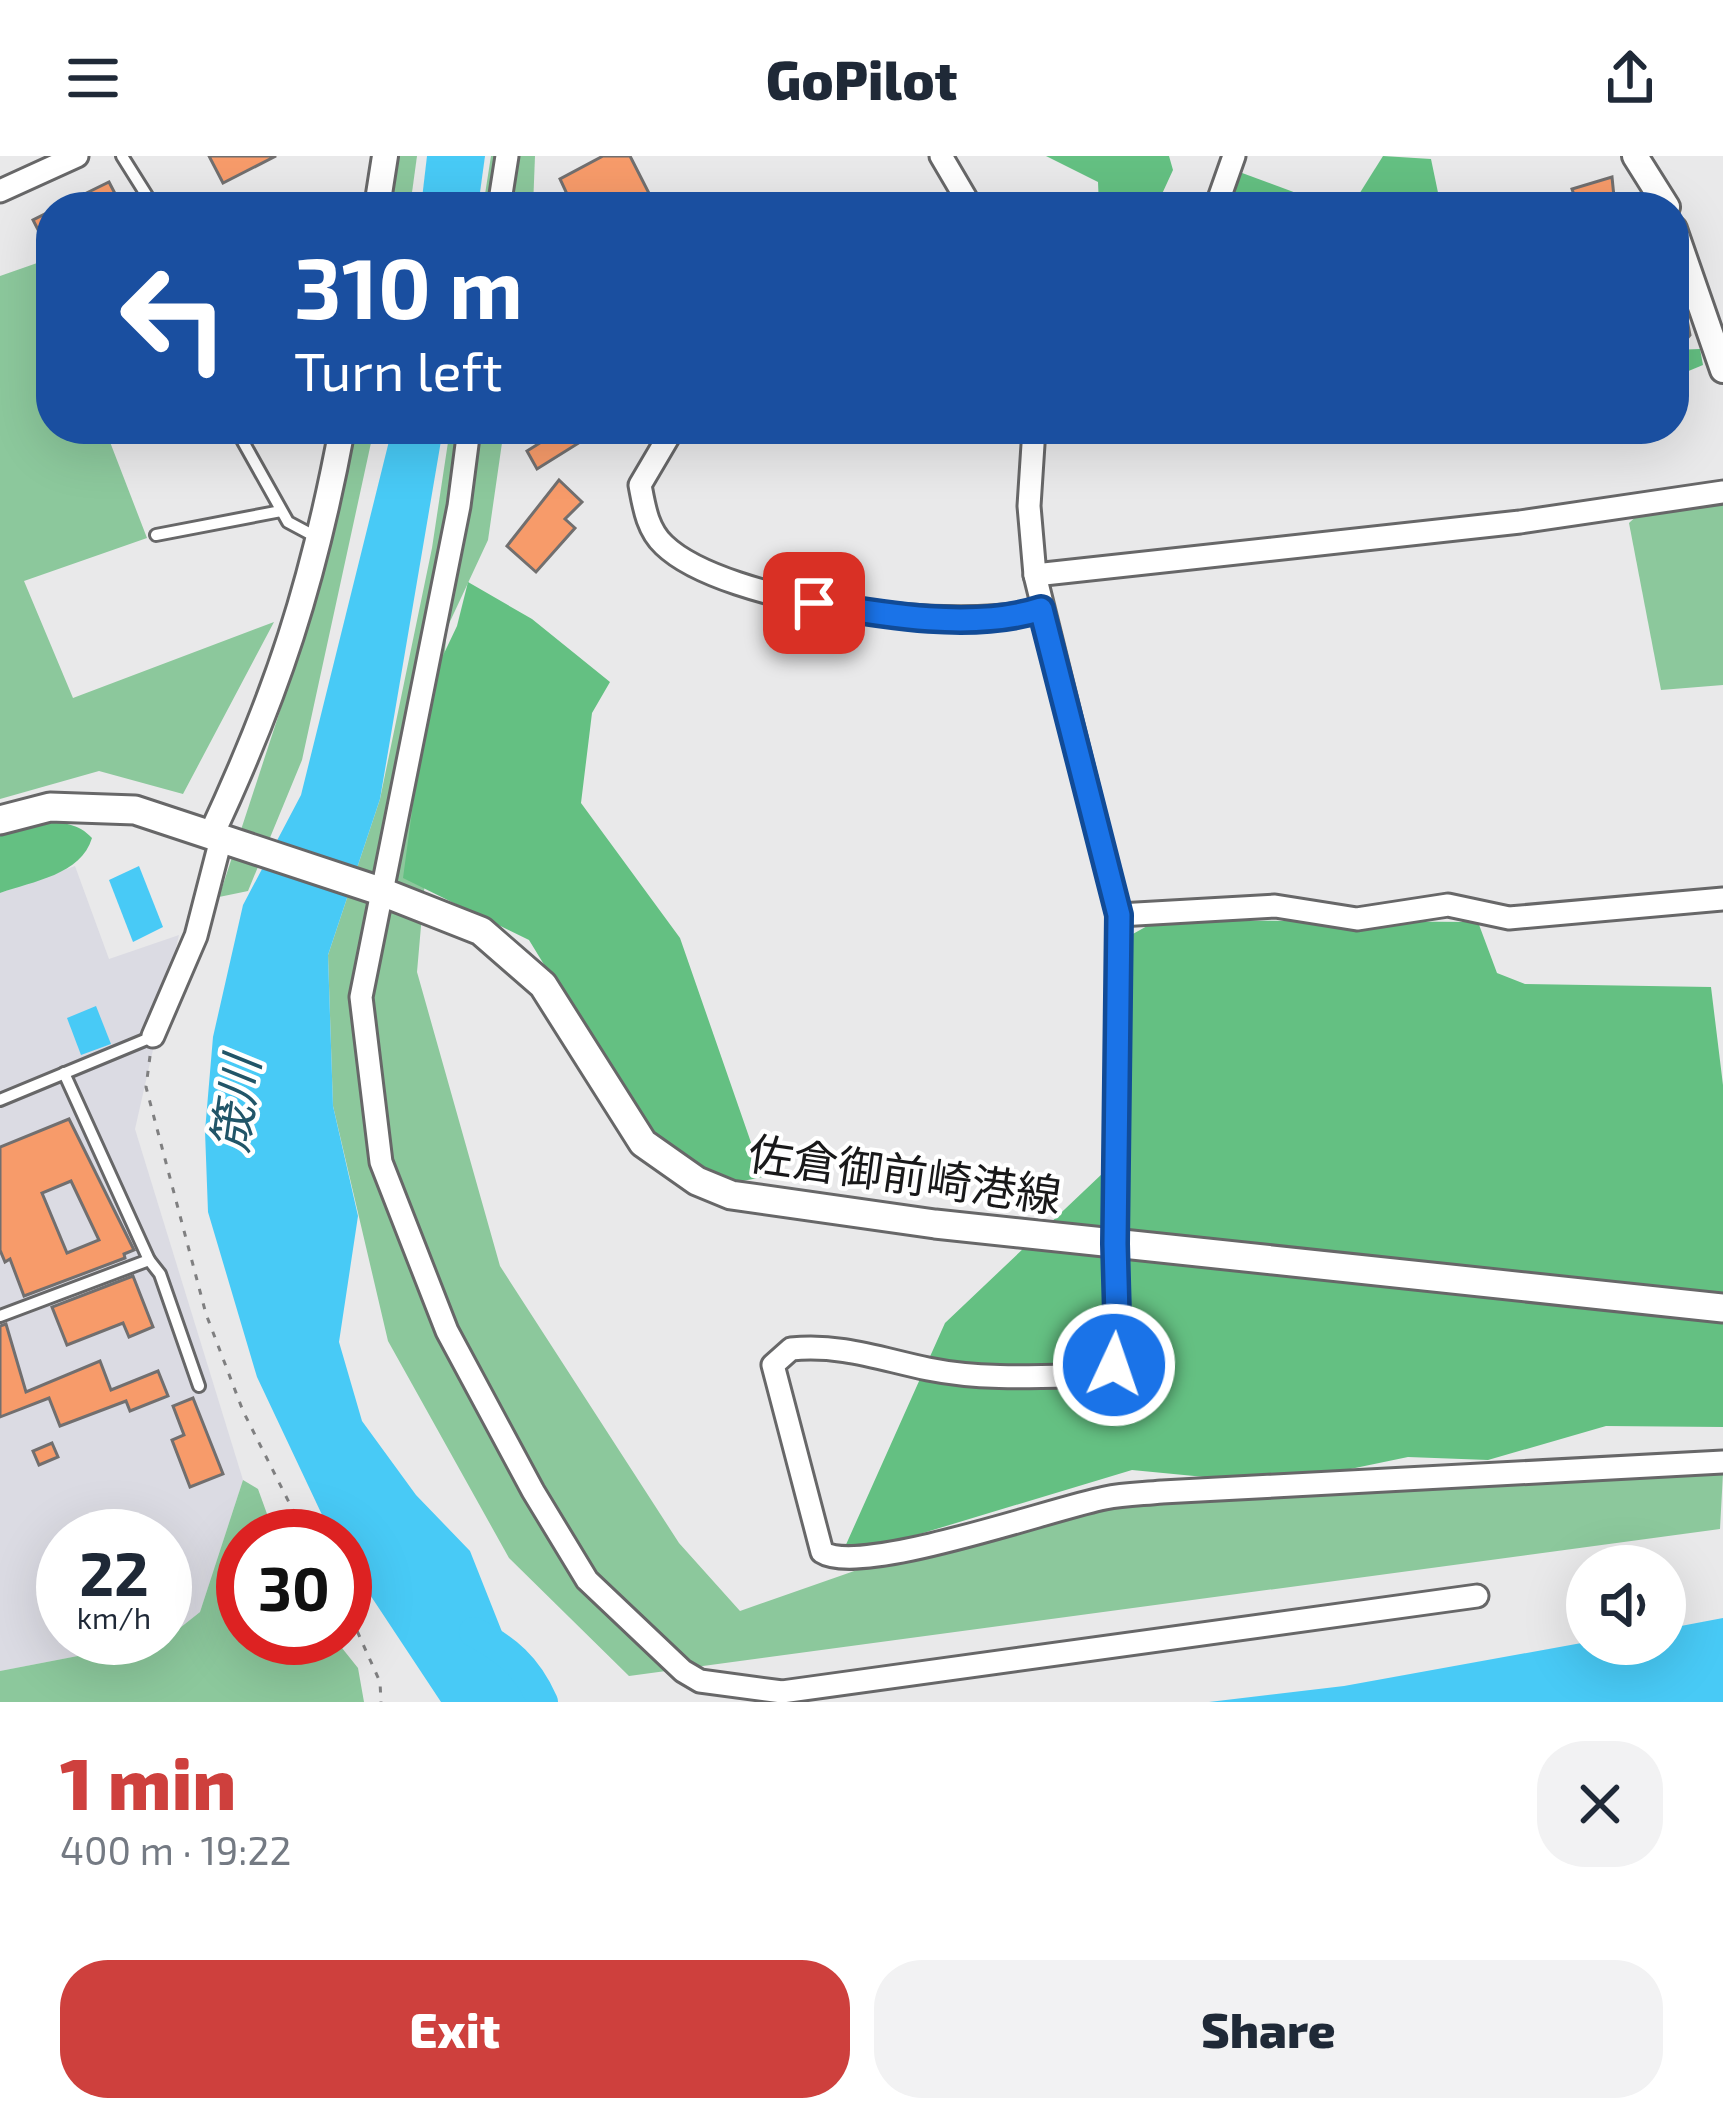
<!DOCTYPE html>
<meta charset="utf-8">
<style>
body{margin:0;font-family:"Exo 2","Noto Sans JP",sans-serif;background:#f2f2f3;color:#1f2937;height:100vh;display:flex;flex-direction:column;font-size:45px;white-space:nowrap}
*{box-sizing:border-box;margin:0}
p{font-size:39px;color:#747a83}
.icon{flex:none;width:66px;height:66px;fill:none;stroke:currentColor;stroke-width:2;stroke-linecap:round;stroke-linejoin:round}
.map{position:relative;height:1546px;overflow:hidden}
.drawer{display:flex;flex-direction:column;background:#fff;flex:1}
.drawer>*{flex:none}
.guide{position:absolute;left:36px;top:36px;width:1653px;height:252px;border-radius:48px;box-shadow:0 12px 48px #0002;background:#1a4fa0;color:#fff;overflow:hidden}
.controls{position:absolute;left:1566px;top:1389px;display:grid;gap:24px}
.controls a{display:grid;place-items:center;width:120px;height:120px;border-radius:50%;background:#fff;box-shadow:0 12px 48px #0002;font-size:60px}
.speed{position:absolute;left:36px;top:1353px;display:flex;gap:24px;font-size:60px;font-weight:700;text-align:center}
.speed>*{display:grid;place-content:center;width:156px;height:156px;border-radius:50%;background:#fff;box-shadow:0 12px 48px #0002;line-height:1}
.speed small{font-size:30px;font-weight:400}
.speed .limit{border:18px solid #d22;background:#fff;color:#111}
.pin{position:absolute;display:grid;place-items:center;width:102px;height:102px;color:#fff;margin:-51px;border-radius:24px;box-shadow:0 6px 18px #0006}
.me{position:absolute;width:132px;margin:-66px;rotate:3deg;stroke-linejoin:round;filter:drop-shadow(0 0 9px #0008)}
.turn{display:flex;align-items:center;gap:42px;height:252px;padding:0 60px;font-size:54px}
.turn .icon{width:156px;height:156px;stroke-width:2.5}
.turn b{display:block;font-size:84px;line-height:102px}
.round{display:grid;place-items:center;flex:none;width:126px;height:126px;border-radius:48px;background:#f2f2f3}
.headline{display:flex;align-items:center;justify-content:space-between;height:204px;padding:0 60px}
h1{font-size:72px;font-weight:800;line-height:90px;color:#ce403d}
.cta{display:flex;gap:24px;margin-top:auto;padding:24px 60px}
.cta a{flex:1;height:138px;border-radius:48px;background:#ce403d;color:#fff;font-size:48px;font-weight:800;line-height:138px;text-align:center}
.cta a+a{background:#f2f2f3;color:#1f2937}
header{display:flex;justify-content:space-between;align-items:center;height:156px;padding:0 60px;background:#fff;font-size:54px;font-weight:800}
.map>svg:first-child{display:block}
</style>
<header><svg class="icon" aria-label="menu" viewBox="0 0 24 24"><path d="M4 6h16M4 12h16M4 18h16"/></svg>GoPilot<svg class="icon" aria-label="share" viewBox="0 0 24 24"><path d="M12 15V3M7 8l5-5 5 5M5 13v7h14v-7"/></svg></header>
<div class="map">
<svg width="1723" height="1546" viewBox="0 0 1723 1546">
<rect width="100%" height="100%" fill="#e9e9ea"/>
<!-- built -->
<path fill="#dbdbe3" fill-rule="evenodd" d="M75,710L109,803L179,779L135,973L243,1324L200,1456L166,1483L0,1515V737ZM63,1380H165V1482H63Z"/>
<!-- green -->
<g fill="#8cc89c">
<polygon points="395,0 417,0 410,51 388,51"/>
<polygon points="491,0 535,0 533,51 483,51"/>
<polygon points="40,106 51,135 51,273 105,273 147,382 24,425 73,542 274,466 183,638 99,615 0,643 0,120"/>
<polygon points="353,273 374,273 302,604 248,735 219,741 313,454"/>
<polygon points="450,273 504,273 488,384 447,472 417,816 500,1110 679,1387 740,1455 900,1399 1117,1338 1653,1309 1723,1317 1720,1373 629,1520 509,1402 388,1185 333,950 328,799 380,643 432,392"/>
<polygon points="1723,342 1723,529 1661,534 1629,367 1642,355"/>
<polygon points="243,1324 258,1333 275,1380 243,1380 243,1482 334,1482 358,1512 364,1546 0,1546 0,1515 166,1483 200,1456"/>
</g>
<!-- forest -->
<g fill="#64c082">
<polygon points="1046,0 1169,0 1173,14 1156,51 1099,51 1098,26"/>
<polygon points="1383,0 1431,3 1441,51 1351,51"/>
<polygon points="1234,14 1334,51 1257,51 1229,45"/>
<polygon points="1700,193 1703,209 1674,221 1674,194"/>
<polygon points="468,426 532,463 610,526 592,557 581,647 680,782 763,1021 712,1031 644,972 529,784 403,722 429,529 457,470"/>
<path d="M31,666C53,666 76,664 92,682C81,719 33,725 0,737V676Z"/>
<polygon points="1158,764 1478,766 1497,817 1525,828 1711,831 1723,929 1723,1271 1606,1270 1488,1304 1408,1301 1278,1328 1132,1314 840,1402 945,1167 1123,998 1131,779"/>
</g>
<!-- water -->
<g fill="#48caf6">
<polygon points="427,0 485,0 478,51 421,51"/>
<polygon points="392,273 443,273 380,643 328,799 333,950 358,1060 339,1186 362,1265 416,1339 470,1395 510,1496 532,1521 543,1546 441,1546 345,1401 345,1380 332,1380 257,1221 208,1056 205,975 213,881 243,749 301,639"/>
<polygon points="139,710 163,771 133,786 109,724"/>
<polygon points="96,850 111,888 81,899 67,862"/>
<polygon points="1723,1462 1723,1546 1209,1546 1344,1530 1587,1486 1665,1488 1665,1473"/>
</g>
<g fill="none" stroke-linecap="round" stroke-linejoin="round">
<!-- river -->
<path stroke="#48caf6" stroke-width="30" d="M474,1476C507,1494 527,1510 543,1546"/>
</g>
<!-- building -->
<g fill="#f79b6a" stroke="#716f6f" stroke-width="3" fill-rule="evenodd">
<polygon points="209,0 276,0 223,27"/>
<polygon points="603,0 630,0 656,51 573,51 560,23"/>
<polygon points="1612,21 1615,51 1578,51 1572,33"/>
<polygon points="109,26 122,51 58,51"/>
<polygon points="51,55 51,99 33,64"/>
<polygon points="1674,159 1686,158 1690,179 1685,185 1674,184"/>
<polygon points="537,273 601,273 537,313 527,295 543,285"/>
<polygon points="559,324 582,346 565,363 575,372 536,416 507,390"/>
<path d="M69,963L134,1094L124,1098L125,1102L24,1140L10,1103L5,1106L0,1094V991ZM71,1025L99,1084L67,1097L42,1037Z"/>
<polygon points="133,1120 153,1171 129,1181 123,1167 67,1189 52,1151"/>
<polygon points="6,1168 26,1236 100,1205 111,1234 158,1215 168,1240 130,1255 126,1245 60,1270 49,1242 0,1261 0,1170"/>
<polygon points="193,1242 223,1318 190,1331 172,1284 184,1279 173,1250"/>
<polygon points="52,1287 58,1301 39,1309 33,1295"/>
</g>
<g fill="none" stroke-linecap="round" stroke-linejoin="round">
<defs>
<g id="service">
<polyline points="122,0 154,51"/>
<polyline points="236,273 288,366 318,382"/>
<polyline points="156,379 281,355"/>
<polyline points="0,944 152,881"/>
<polyline points="149,1104 160,1118 199,1230"/>
<polyline points="0,1160 149,1104 64,917"/>
</g>
<g id="minor">
<polyline points="941,0 971,51"/>
<polyline points="0,35 77,0"/>
<polyline points="499,51 507,0"/>
<polyline points="1216,51 1234,0"/>
<polyline points="469,273 459,350 361,841 381,1006 447,1175 533,1335 587,1424 683,1515 700,1525 782,1536 1477,1440"/>
<path d="M673,273L640,329C644,350 647,373 664,389C725,448 962,478 1041,453"/>
<path d="M1034,273L1029,350L1035,419L1119,759L1115,1087L1117,1159L1124,1195L1105,1219C1046,1220 987,1225 928,1213C880,1203 841,1188 791,1193L773,1209L822,1396C860,1421 1053,1352 1105,1342C1124,1338 1143,1338 1162,1336L1723,1306"/>
<polyline points="1035,419 1520,366 1723,336"/>
<polyline points="1119,759 1275,750 1357,763 1448,749 1509,762 1723,743"/>
<polyline points="153,880 196,780 221,683"/>
</g>
<g id="tertiary">
<polyline points="1635,0 1667,51"/>
<polyline points="377,51 385,0"/>
<polyline points="1674,73 1723,214"/>
<path d="M211,679C278,536 313,428 342,273"/>
</g>
<polyline id="secondary" points="0,664 50,651 135,654 377,734 481,775 543,829 643,987 697,1025 731,1039 935,1068 1723,1152"/>
</defs>
<!-- service casing -->
<use href="#service" stroke="#676768" stroke-width="16"/>
<!-- minor casing -->
<use href="#minor" stroke="#676768" stroke-width="27"/>
<!-- tertiary casing -->
<use href="#tertiary" stroke="#676768" stroke-width="30"/>
<!-- secondary casing -->
<use href="#secondary" stroke="#676768" stroke-width="33"/>
<!-- path -->
<g stroke="#7f7f80" stroke-width="3" stroke-dasharray="6 9" stroke-linecap="butt">
<polyline points="150,900 146,931 206,1158 243,1255 306,1380"/>
<polyline points="345,1448 380,1526 381,1546"/>
</g>
<!-- service -->
<use href="#service" stroke="#fff" stroke-width="10"/>
<!-- minor -->
<use href="#minor" stroke="#fff" stroke-width="21"/>
<!-- tertiary -->
<use href="#tertiary" stroke="#fff" stroke-width="24"/>
<!-- secondary -->
<use href="#secondary" stroke="#fff" stroke-width="27"/>
</g>
<g fill="none" stroke-linecap="round" stroke-linejoin="round">
<defs>
<path id="route" d="M814,447C883,459 974,475 1041,453L1119,759L1115,1088L1117,1159L1124,1195L1114,1209"/>
</defs>
<!-- route casing -->
<use href="#route" stroke="#114b97" stroke-width="30"/>
<!-- route -->
<use href="#route" stroke="#1a73e8" stroke-width="21"/>
</g>
<g text-anchor="middle" dominant-baseline="central" stroke-width="9" stroke-linejoin="round" paint-order="stroke">
<!-- street labels -->
<g font-size="45" fill="#19191a" stroke="#fff">
<text transform="translate(905 1017) rotate(8)">佐倉御前崎港線</text>
</g>
<!-- water labels -->
<g font-size="48" font-style="italic" fill="#215568" stroke="#fff">
<text transform="translate(234 948) rotate(-82)">筬川</text>
</g>
</g>
</svg>
<div class="controls">
<a><svg class="icon" aria-label="sound" viewBox="0 0 24 24"><path d="M4 9h4l5-4v14l-5-4H4zM17 9q2 3 0 6"/></svg></a>
</div>
<div class="speed"><div>22<small>km/h</small></div><div class="limit">30</div></div>
<div class="pin" style="left:814px;top:447px;background:#d93025"><svg class="icon" aria-label="arrive" viewBox="0 0 24 24"><path d="M6 21V4h12l-3 4 3 4H6"/></svg></div>
<svg class="me" style="left:1114px;top:1209px" viewBox="-20 -20 40 40"><circle r="17" fill="#1a73e8" stroke="#fff" stroke-width="3"/><path d="M0-11L8 9 0 5-8 9z" fill="#fff"/></svg>
<div class="guide">
<div class="turn"><svg class="icon" aria-label="left" viewBox="0 0 24 24"><path d="M17 20v-9H6M10 6l-5 5 5 5"/></svg><div><b>310 m</b>Turn left</div></div>
</div>
</div>
<section class="drawer">
<div class="headline"><div><h1>1 min</h1><p>400 m · 19:22</p></div><a class="round"><svg class="icon" aria-label="close" viewBox="0 0 24 24"><path d="M6 6l12 12M18 6L6 18"/></svg></a></div>
<div class="cta"><a>Exit</a><a>Share</a></div>
</section>
